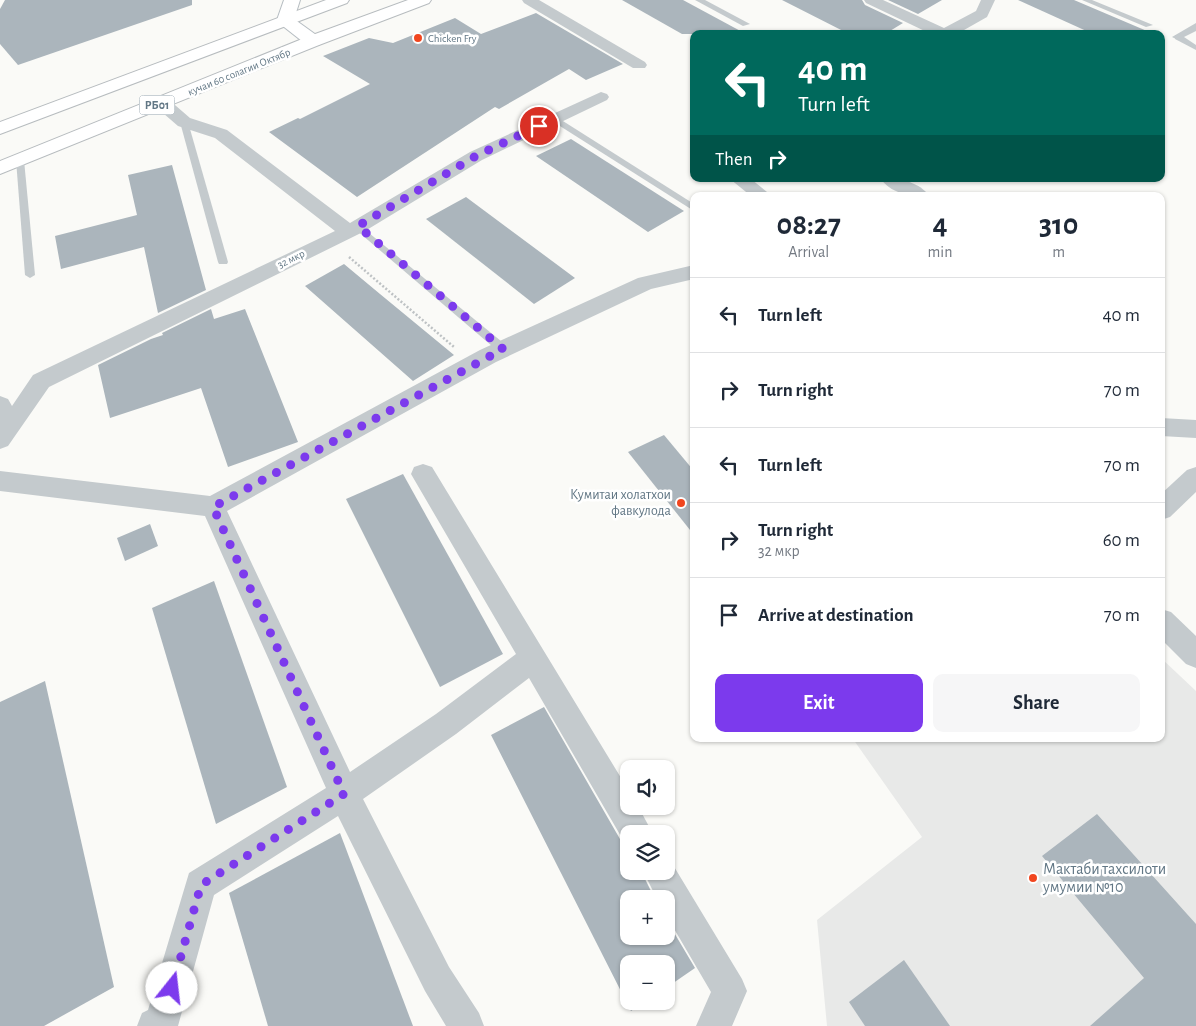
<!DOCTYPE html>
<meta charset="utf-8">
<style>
body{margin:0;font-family:"Alegreya Sans",sans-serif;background:#f6f6f7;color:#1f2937;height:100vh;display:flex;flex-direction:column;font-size:19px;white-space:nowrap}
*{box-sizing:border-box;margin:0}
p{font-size:16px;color:#747a83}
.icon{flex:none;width:28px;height:28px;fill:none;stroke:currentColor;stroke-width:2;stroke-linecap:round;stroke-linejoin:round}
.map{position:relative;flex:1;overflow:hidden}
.side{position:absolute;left:690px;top:192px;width:475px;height:550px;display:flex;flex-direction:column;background:#fff;border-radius:10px;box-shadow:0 1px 4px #0004}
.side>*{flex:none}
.guide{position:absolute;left:690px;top:30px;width:475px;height:152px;border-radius:10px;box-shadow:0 1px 4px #0004;background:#00695c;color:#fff;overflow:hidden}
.fabs{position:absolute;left:620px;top:760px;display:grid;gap:10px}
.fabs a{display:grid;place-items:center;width:55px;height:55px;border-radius:10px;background:#fff;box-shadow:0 1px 4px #0004;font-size:25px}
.pin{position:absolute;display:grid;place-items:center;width:42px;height:42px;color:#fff;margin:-21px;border:2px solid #fff;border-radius:50%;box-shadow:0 1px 5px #0007}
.me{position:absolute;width:55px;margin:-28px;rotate:16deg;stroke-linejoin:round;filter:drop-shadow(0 0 4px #0008)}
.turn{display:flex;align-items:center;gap:18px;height:105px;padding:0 25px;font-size:22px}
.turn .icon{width:65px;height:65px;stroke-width:2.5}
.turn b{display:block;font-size:35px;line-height:42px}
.then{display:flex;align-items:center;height:48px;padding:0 25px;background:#0003;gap:10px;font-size:19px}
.eta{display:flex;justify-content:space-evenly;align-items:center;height:85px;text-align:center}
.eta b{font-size:30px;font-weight:700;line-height:35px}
.button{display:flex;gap:10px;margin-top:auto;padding:10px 25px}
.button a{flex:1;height:58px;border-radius:10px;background:#7c3aed;color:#fff;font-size:20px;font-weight:700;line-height:58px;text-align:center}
.button a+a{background:#f6f6f7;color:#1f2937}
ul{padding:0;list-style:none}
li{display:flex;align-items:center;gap:15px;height:75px;padding:0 25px;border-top:1px solid #e0e1e3}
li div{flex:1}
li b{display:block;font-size:19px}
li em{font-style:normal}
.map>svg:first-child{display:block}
</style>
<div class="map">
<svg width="1196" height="1026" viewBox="0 0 1196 1026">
<rect width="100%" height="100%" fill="#fafaf7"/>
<!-- built -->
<polygon fill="#e8e9e8" points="1161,658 1196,691 1196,1026 827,1026 817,920 922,837 853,739 1161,739"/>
<!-- building -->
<g fill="#abb5bc">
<polygon points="5,0 192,0 192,5 18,65 0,44 0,9"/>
<polygon points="622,0 683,0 746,34 682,34"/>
<polygon points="782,0 862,0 865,5 903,23 885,34 849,34"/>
<polygon points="888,0 942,0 918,14"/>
<polygon points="1018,0 1074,0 1154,34 1093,34"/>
<polygon points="536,13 623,64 586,80 569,69 499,109 495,107 357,197 269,132 298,118 300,119 370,84 323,56 369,38 393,43 455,18 481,34"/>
<polygon points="571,139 684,211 648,232 536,156"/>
<polygon points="172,165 206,290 158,313 144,247 61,269 55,236 137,215 128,175"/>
<polygon points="466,197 575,278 534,304 426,219"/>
<polygon points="344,264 380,294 454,355 413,381 305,286"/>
<polygon points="211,309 214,319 245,309 298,442 228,467 201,388 110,418 98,365 151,339 163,335 162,333"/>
<polygon points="664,435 694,471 694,535 628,452"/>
<polygon points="403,474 503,654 440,687 346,499"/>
<polygon points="150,524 158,546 125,561 117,538"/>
<polygon points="214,581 287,787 216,824 152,608"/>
<polygon points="45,681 114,987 44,1026 0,1026 0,702"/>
<polygon points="544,707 624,846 629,848 629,871 641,871 655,899 629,899 629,936 666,936 666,919 695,968 666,988 666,964 629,964 629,1001 646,1001 631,1011 491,735"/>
<polygon points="1097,814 1196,924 1196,1026 1090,1026 1144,978 1042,856"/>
<polygon points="340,833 413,1026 268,1026 229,893"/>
<polygon points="904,960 950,1026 865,1026 849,1002"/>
</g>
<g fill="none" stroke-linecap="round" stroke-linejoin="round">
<defs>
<polygon id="secondary" points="284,0 300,0 294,19 319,37 321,41 319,45 307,45 279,23 277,20"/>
<g id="trunk">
<polygon points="326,0 349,0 347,3 0,134 0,122"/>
<polygon points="408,0 431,0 429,3 319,45 0,174 0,161 307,37"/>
</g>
</defs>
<!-- secondary casing -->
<use href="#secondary" stroke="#b6bdc2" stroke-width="2"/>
<!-- trunk casing -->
<use href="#trunk" stroke="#b7bcbf" stroke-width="2"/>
<!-- path -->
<polyline stroke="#bec2c4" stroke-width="2.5" stroke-dasharray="2 2" stroke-linecap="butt" points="349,257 454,347"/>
<!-- service -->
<g fill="#c4cacd" fill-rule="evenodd">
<polygon points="695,0 705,0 750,24 743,26"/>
<polygon points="1082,0 1092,0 1153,25 1146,27"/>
<polygon points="1175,35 1181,35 1196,45 1196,50 1175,39"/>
<polygon points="555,116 694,204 694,211 552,121 551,119"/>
<polygon points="181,120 188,122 228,262 227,264 219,264 218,262 180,122"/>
<polygon points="20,157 24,160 35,275 30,278 25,275 16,160"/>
<polygon points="358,224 507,346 508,349 507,352 499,352 355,229 353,227"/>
</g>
<!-- pedestrian -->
<polygon fill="#c4cacd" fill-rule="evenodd" points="1196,23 1196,31 1178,40 1172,37"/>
<!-- minor -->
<g fill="#c4cacd" fill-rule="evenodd">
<polygon points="522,0 539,0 645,62 647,65 645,68 633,68 524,3"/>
<polygon points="864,0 883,0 944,28 976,11 981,0 995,0 987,17 957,34 931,34 866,3"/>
<polygon points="601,92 607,94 609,97 607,100 482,160 365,231 49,387 8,446 0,449 0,396 8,399 12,406 33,375 335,231 215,138 178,126 156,107 154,103 156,99 168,99 190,118 227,130 350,223 470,152"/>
<polygon points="730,179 751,179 772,196 751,196"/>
<path d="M881,179C897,178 919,181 929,196C913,197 891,194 881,179Z"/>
<polygon points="694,265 694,279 651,289 496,362 227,511 350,772 436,714 516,654 411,474 414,467 423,464 432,467 629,791 629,806 638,806 653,834 629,834 629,846 626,845 529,678 456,734 363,799 449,967 479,1013 484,1026 446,1026 425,991 338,816 214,895 178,1026 137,1026 142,1013 148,1010 189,873 326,788 205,516 0,491 0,471 210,496 480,350 638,278"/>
<polygon points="1161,418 1196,420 1196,438 1161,436"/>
<polygon points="1196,467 1196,492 1170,517 1161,520 1161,494 1187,470"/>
<polygon points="1161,609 1171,612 1196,636 1196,668 1186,664 1161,639"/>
<polygon points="666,858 670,860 742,979 747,991 732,1026 696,1026 711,992 666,915 666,899 657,899 643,871 666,871"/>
</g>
<!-- secondary -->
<use href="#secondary" fill="#fff" fill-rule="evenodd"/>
<!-- trunk -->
<use href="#trunk" fill="#fff" fill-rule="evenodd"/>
</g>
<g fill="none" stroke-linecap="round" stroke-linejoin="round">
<!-- route -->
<polyline stroke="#7c3aed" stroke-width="9" stroke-dasharray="0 16.2" points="172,988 201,885 344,794 213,507 503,349 358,226 476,156 539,126"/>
</g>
<!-- markers -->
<g fill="#f1461f" stroke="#fff" stroke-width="2">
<circle cx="418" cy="38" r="5"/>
<circle cx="681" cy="503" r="5"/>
<circle cx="1033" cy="878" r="5"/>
</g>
<g text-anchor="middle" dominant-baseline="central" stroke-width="5" stroke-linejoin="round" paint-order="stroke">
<!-- far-poi labels -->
<g font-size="11" fill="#627785" stroke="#fff" text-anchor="start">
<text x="428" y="38">Chicken Fry</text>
</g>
<!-- far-street labels -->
<g font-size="11" fill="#627785" stroke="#fff">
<text transform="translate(239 72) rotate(-22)">кучаи 60 солагии Октябр</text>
<text transform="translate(291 259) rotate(-26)">32 мкр</text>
</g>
<!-- shield labels -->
<rect fill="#fff" stroke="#91a0aa" stroke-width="1" x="139.5" y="95.5" width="35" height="19" rx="4"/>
<g font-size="12" font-weight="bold" fill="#627785">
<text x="157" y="105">РБ01</text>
</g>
<!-- poi labels -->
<g font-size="14" fill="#627785" stroke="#fff" text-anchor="end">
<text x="671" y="495">Кумитаи холатхои<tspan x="671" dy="16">фавкулода</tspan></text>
</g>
<!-- near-poi labels -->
<g font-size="16" fill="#627785" stroke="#fff" text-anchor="start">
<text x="1043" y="869">Мактаби тахсилоти<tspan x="1043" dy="18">умумии №10</tspan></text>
</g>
</g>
</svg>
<div class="fabs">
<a><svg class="icon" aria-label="sound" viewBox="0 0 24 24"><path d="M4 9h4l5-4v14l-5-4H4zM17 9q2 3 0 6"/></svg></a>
<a><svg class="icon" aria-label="layers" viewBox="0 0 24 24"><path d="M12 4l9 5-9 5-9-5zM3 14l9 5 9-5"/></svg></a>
<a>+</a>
<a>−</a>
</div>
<div class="pin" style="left:539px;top:126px;background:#d93025"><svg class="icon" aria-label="arrive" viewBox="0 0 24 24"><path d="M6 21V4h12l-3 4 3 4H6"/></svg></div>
<svg class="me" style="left:172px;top:988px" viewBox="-20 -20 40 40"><circle r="19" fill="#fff"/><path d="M0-13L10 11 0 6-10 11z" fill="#7c3aed"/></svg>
<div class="guide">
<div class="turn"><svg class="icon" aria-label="left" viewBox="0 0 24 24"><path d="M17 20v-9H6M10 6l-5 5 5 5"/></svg><div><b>40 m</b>Turn left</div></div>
<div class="then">Then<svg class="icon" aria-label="right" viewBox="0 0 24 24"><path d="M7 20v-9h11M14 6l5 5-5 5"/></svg></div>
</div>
<section class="side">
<div class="eta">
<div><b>08:27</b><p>Arrival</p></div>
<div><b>4</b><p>min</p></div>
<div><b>310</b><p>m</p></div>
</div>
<ul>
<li><svg class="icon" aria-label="left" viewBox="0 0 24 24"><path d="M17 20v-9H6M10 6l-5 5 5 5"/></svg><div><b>Turn left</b></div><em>40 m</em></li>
<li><svg class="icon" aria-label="right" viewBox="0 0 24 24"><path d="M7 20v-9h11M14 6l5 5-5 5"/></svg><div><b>Turn right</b></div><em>70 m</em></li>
<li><svg class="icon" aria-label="left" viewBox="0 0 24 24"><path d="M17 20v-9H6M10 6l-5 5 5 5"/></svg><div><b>Turn left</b></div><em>70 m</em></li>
<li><svg class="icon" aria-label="right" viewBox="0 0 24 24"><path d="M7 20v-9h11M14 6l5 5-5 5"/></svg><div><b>Turn right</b><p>32 мкр</p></div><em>60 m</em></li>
<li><svg class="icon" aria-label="arrive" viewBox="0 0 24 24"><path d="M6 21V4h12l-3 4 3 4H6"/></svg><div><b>Arrive at destination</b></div><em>70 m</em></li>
</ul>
<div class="button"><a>Exit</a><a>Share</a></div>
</section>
</div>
